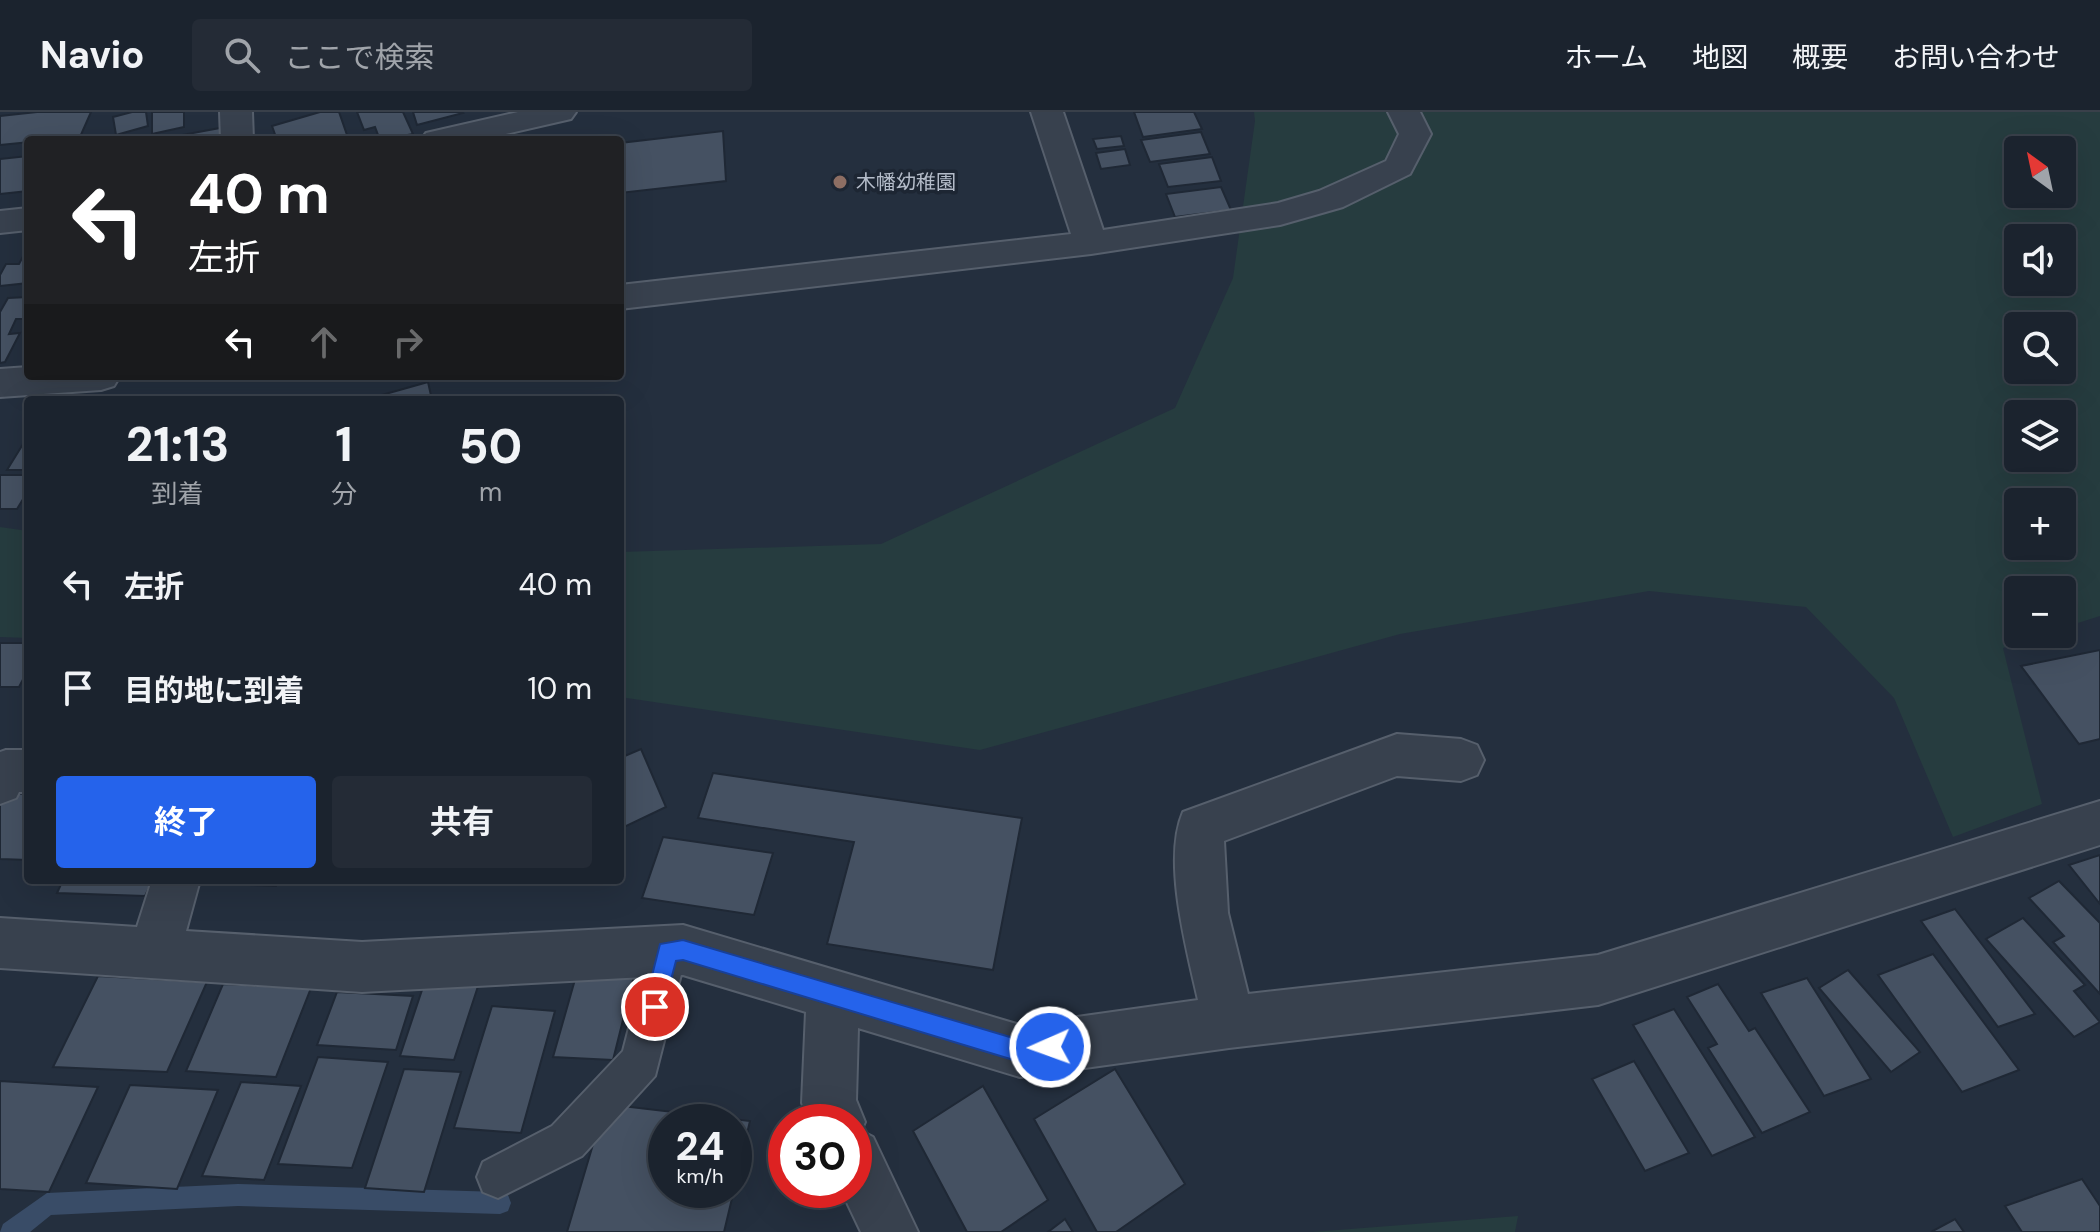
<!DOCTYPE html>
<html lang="ja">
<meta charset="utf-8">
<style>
body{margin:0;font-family:"DM Sans","Noto Sans JP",sans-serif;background:#242b36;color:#f1f3f6;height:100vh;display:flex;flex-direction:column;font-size:30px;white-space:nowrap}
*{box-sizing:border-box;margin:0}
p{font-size:26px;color:#a0a4aa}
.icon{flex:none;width:44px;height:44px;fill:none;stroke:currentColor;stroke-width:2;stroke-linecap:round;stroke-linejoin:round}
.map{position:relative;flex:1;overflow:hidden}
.side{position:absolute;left:24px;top:284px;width:600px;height:488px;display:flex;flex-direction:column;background:#1b232e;border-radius:8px;box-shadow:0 8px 32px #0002,0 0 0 2px #39404a}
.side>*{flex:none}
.top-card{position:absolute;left:24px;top:24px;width:600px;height:244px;border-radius:8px;box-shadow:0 8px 32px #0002,0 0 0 2px #39404a;background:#202124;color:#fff;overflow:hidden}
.needle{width:52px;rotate:327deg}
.tools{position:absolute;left:2004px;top:24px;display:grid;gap:16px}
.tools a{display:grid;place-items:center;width:72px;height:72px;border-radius:8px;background:#1b232e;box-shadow:0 8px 32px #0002,0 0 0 2px #39404a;font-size:40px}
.speed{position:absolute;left:648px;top:992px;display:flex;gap:16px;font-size:40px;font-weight:700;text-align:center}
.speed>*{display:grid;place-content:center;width:104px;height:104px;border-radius:50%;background:#1b232e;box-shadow:0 8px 32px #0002,0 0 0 2px #39404a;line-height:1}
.speed small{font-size:20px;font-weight:400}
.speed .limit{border:12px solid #d22;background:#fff;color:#111}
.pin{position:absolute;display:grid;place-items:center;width:68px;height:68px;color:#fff;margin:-34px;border:4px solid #fff;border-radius:50%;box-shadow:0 2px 8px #0007}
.me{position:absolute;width:88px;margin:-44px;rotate:268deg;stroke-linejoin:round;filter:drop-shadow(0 0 6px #0008)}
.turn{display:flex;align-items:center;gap:28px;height:168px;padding:0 32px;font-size:36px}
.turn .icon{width:104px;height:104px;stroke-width:2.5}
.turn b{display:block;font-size:56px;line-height:68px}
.lanes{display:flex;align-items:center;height:76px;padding:0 32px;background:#0003;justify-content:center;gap:40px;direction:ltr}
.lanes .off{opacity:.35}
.eta{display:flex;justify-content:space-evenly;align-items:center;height:136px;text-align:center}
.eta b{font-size:48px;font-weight:700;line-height:56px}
.primary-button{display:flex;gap:16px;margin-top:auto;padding:16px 32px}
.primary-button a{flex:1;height:92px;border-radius:8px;background:#2563eb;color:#fff;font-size:32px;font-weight:700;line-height:92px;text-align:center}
.primary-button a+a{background:#242b36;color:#f1f3f6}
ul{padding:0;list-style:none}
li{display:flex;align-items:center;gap:24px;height:104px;padding:0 32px}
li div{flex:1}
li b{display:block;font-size:30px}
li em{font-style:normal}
header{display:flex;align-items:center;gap:48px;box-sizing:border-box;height:112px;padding:0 40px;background:#1b232e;border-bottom:2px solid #39404a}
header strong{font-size:38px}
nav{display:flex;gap:44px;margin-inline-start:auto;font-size:28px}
.search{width:560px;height:72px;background:#242b36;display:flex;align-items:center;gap:20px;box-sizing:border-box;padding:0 28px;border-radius:8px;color:#a0a4aa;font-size:30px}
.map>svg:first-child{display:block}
</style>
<header>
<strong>Navio</strong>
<div class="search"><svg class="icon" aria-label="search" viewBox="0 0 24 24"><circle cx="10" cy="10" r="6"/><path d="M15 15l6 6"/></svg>ここで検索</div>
<nav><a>ホーム</a><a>地図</a><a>概要</a><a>お問い合わせ</a></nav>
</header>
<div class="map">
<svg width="2100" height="1120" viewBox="0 0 2100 1120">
<rect width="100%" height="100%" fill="#242f3e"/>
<!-- green -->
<g fill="#263c3f" fill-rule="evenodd">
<path d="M1254,0H2100V504L2062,516V478H2018V522H2045L2003,536L2042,692L1953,725L1894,586L1806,495L1649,479L1400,522L980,638L620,585V440L881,432L1175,296L1233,166L1255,9ZM2018,38H2062V82H2018ZM2018,126H2062V170H2018ZM2018,214H2062V258H2018ZM2018,302H2062V346H2018ZM2018,390H2062V434H2018Z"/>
<polygon points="0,415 28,419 28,526 0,525"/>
<polygon points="1518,1104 1515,1120 1312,1120"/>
</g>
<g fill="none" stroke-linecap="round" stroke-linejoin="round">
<!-- stream -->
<polygon fill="#394c67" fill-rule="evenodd" points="238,1072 500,1080 508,1083 511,1091 508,1099 500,1102 238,1094 51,1103 30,1120 0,1120 3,1112 47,1081"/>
</g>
<!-- building -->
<g fill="#455162" stroke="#1f2835" stroke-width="2">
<polygon points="37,0 91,0 80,25 0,33 0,4"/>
<polygon points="132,0 146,0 148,14 116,23 113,5"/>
<polygon points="152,0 184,0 184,15 152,22"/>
<polygon points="320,0 339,0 347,23 329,28 277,28 272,14"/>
<polygon points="357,0 403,0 413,22 380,28 375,15 364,18"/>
<polygon points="413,0 462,0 463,1 417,13"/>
<polygon points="1134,0 1194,0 1202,17 1143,25"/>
<polygon points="220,16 220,28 166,28 166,26"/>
<polygon points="723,19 726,69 620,81 620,31"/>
<polygon points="1201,20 1210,42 1150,50 1141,28"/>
<polygon points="1121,24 1124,34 1097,37 1093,27"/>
<polygon points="1125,37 1130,53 1101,57 1096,41"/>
<polygon points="28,44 28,79 0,82 0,47"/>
<polygon points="1212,45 1221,69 1168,75 1159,52"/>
<polygon points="1221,75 1231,98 1175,105 1166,82"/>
<polygon points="28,135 28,171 0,174 0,163 6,152 19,152"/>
<polygon points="28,185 28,207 16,207 9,222 20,221 5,250 0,251 0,200 8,186"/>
<polygon points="428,270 432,288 364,288"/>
<polygon points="28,324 28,358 7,358"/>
<polygon points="0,363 28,363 28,379 17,397 0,397"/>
<polygon points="0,531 28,531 28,558 19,575 0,575"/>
<polygon points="2100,538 2100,627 2079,632 2021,554"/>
<polygon points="641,637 666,695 620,717 620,646"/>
<polygon points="713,661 1022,706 993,858 827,832 854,730 698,706"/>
<polygon points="7,681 28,682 28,748 0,747 0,693"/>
<polygon points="663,725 773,741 754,803 642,786"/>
<polygon points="2100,743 2100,792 2069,753"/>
<polygon points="63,768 153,768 145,784 57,781"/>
<polygon points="197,768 278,768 276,774 196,771"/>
<polygon points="2059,769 2100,811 2100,882 2053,830 2064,824 2029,786"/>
<polygon points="1955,797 2035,902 1998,915 1921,809"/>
<polygon points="2023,806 2085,873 2074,879 2100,910 2074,925 1986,827"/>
<polygon points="1933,842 2019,958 1962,980 1878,863"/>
<polygon points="578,857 635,860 613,948 553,945"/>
<polygon points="1848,858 1920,940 1891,960 1819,876"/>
<polygon points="428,860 482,862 454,948 400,944"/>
<polygon points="98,864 207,870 167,960 53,955"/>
<polygon points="1807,866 1871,967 1824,984 1761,881"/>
<polygon points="223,872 311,876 276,965 186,959"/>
<polygon points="1718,872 1749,919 1755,916 1810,1000 1762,1021 1708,936 1717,932 1687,885"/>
<polygon points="337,880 413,884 396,938 317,933"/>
<polygon points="492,894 555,899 521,1021 454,1016"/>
<polygon points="1674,897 1755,1025 1712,1044 1633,913"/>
<polygon points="318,945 388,950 352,1056 278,1052"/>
<polygon points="1634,949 1689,1041 1645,1059 1592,967"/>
<polygon points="404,957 461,960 424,1080 365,1076"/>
<polygon points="1115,957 1185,1072 1116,1120 1097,1120 1034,1007"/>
<polygon points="0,969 98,975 49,1080 0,1077"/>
<polygon points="241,970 301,974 264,1068 202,1064"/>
<polygon points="130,973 218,978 177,1077 86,1071"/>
<polygon points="983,974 1048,1088 1001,1120 967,1120 913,1019"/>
<polygon points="605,992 750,1009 734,1076 734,1010 666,1010 666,1078 734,1078 724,1120 567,1120"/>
<polygon points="2082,1067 2100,1094 2100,1120 2022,1120 2005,1094"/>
<polygon points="1065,1107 1073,1120 1048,1120"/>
<polygon points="1955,1107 1964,1120 1931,1120"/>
</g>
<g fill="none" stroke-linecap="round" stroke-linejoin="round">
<defs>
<polygon id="service" points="668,820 682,826 687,839 655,964 582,1044 498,1086 483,1080 477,1065 483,1050 552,1014 623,939 649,839 654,826"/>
<g id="minor">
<polygon points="220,0 252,0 253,28 221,28"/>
<polygon points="518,0 576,0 571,7 480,28 421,28 426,21"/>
<polygon points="1031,0 1063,0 1103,118 1278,91 1319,79 1386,49 1399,22 1388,0 1420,0 1431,22 1410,62 1343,95 1280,113 1091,142 620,197 620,173 1071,122"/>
<polygon points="28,96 28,118 0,121 0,99"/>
<polygon points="28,255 28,264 120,264 114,274 101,278 0,285 0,257"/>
<path d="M1397,622L1461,627L1477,633L1484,648L1477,663L1461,669L1397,664L1224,729L1228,801L1248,882L1598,843L2100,689V733L1598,893L1229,936L1020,965L858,916L856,988L865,1010L861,1019L873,1025L918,1120H861L841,1078H854V1010H810L802,991L806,900L683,863L362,880L0,856V806L137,815L152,768H200L186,819L362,830L683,813L1020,913L1198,888C1187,838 1162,748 1183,700Z"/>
<polygon points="6,638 28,638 28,680 19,680 16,686 0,692 0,640"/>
</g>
</defs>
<!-- service casing -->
<use href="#service" stroke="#565f6c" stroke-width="4"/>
<!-- minor casing -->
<use href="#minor" stroke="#565f6c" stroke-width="4"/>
<!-- service -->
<use href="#service" fill="#38414e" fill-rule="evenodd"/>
<!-- minor -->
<use href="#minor" fill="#38414e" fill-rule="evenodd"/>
</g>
<!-- route -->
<polygon fill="#2563eb" stroke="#184099" stroke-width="2" points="683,828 1020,928 1050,924 1058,927 1061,935 1058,942 1020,950 683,848 676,849 662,902 655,905 647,902 644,895 660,832"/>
<!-- markers -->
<circle fill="#8d6e63" stroke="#1d2633" stroke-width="3" cx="840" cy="70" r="8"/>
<g text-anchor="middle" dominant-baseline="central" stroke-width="7" stroke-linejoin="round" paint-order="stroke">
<!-- far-poi labels -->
<g font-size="20" fill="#b4bcc9" stroke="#1d2633" text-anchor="start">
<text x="856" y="70">木幡幼稚園</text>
</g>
</g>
</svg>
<div class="tools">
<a><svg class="needle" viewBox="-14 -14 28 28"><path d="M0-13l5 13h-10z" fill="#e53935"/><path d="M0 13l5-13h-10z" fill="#a0a4aa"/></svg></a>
<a><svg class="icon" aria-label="sound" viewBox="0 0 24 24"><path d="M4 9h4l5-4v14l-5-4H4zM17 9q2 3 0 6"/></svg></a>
<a><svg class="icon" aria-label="search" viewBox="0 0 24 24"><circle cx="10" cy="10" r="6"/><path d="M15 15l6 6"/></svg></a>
<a><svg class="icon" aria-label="layers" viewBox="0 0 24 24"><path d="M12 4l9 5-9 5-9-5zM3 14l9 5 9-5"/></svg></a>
<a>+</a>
<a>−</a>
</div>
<div class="speed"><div>24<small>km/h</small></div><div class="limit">30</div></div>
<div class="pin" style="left:655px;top:895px;background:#d93025"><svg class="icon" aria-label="arrive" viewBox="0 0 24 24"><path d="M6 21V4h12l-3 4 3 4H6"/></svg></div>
<svg class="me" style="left:1050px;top:935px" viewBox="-20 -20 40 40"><circle r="17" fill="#2563eb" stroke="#fff" stroke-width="3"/><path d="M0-11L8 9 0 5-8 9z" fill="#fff"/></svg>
<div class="top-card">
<div class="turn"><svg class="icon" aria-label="left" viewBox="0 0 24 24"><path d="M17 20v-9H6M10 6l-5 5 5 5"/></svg><div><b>40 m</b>左折</div></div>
<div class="lanes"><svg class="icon" aria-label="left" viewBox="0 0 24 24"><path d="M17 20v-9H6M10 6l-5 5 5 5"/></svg><svg class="icon off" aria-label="ahead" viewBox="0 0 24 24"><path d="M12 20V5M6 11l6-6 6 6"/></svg><svg class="icon off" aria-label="right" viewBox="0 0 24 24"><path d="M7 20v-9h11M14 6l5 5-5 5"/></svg></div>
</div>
<section class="side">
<div class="eta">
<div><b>21:13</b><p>到着</p></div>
<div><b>1</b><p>分</p></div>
<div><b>50</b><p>m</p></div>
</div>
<ul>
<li><svg class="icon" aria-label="left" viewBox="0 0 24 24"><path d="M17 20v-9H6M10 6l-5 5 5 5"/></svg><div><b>左折</b></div><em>40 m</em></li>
<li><svg class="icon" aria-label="arrive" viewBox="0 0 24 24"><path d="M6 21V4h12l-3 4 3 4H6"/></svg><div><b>目的地に到着</b></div><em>10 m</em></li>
</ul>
<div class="primary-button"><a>終了</a><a>共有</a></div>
</section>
</div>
